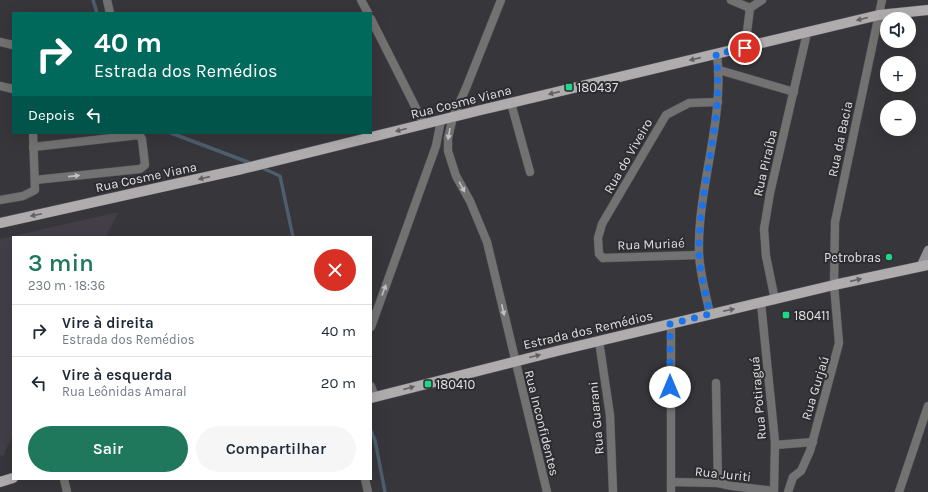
<!DOCTYPE html>
<html lang="pt">
<meta charset="utf-8">
<style>
body{margin:0;font-family:Karla,sans-serif;background:#f6f6f7;color:#1f2937;height:100vh;display:flex;flex-direction:column;font-size:15px;white-space:nowrap}
*{box-sizing:border-box;margin:0}
p{font-size:13px;color:#747a83}
.icon{flex:none;width:22px;height:22px;fill:none;stroke:currentColor;stroke-width:2;stroke-linecap:round;stroke-linejoin:round}
.map{position:relative;flex:1;overflow:hidden}
.drawer{position:absolute;left:12px;top:236px;width:360px;height:244px;display:flex;flex-direction:column;background:#fff;border-radius:0px;box-shadow:0 4px 16px #0002}
.drawer>*{flex:none}
.guide{position:absolute;left:12px;top:12px;width:360px;height:122px;border-radius:0px;box-shadow:0 4px 16px #0002;background:#00695c;color:#fff;overflow:hidden}
.buttons{position:absolute;left:880px;top:12px;display:grid;gap:8px}
.buttons a{display:grid;place-items:center;width:36px;height:36px;border-radius:50%;background:#fff;box-shadow:0 4px 16px #0002;font-size:20px}
.pin{position:absolute;display:grid;place-items:center;width:34px;height:34px;color:#fff;margin:-17px;border:2px solid #fff;border-radius:50%;box-shadow:0 1px 4px #0007}
.me{position:absolute;width:44px;margin:-22px;rotate:0deg;stroke-linejoin:round;filter:drop-shadow(0 0 3px #0008)}
.turn{display:flex;align-items:center;gap:14px;height:84px;padding:0 16px;font-size:18px}
.turn .icon{width:52px;height:52px;stroke-width:2.5}
.turn b{display:block;font-size:28px;line-height:34px}
.then{display:flex;align-items:center;height:38px;padding:0 16px;background:#0003;gap:8px;font-size:15px}
.round{display:grid;place-items:center;flex:none;width:42px;height:42px;border-radius:21px;background:#f6f6f7}
.head{display:flex;align-items:center;justify-content:space-between;height:68px;padding:0 16px}
h1{font-size:24px;font-weight:600;line-height:30px;color:#1f785b}
.button{display:flex;gap:8px;margin-top:auto;padding:8px 16px}
.button a{flex:1;height:46px;border-radius:24px;background:#1f785b;color:#fff;font-size:16px;font-weight:600;line-height:46px;text-align:center}
.button a+a{background:#f6f6f7;color:#1f2937}
ul{padding:0;list-style:none}
li{display:flex;align-items:center;gap:12px;height:52px;padding:0 16px;border-top:1px solid #e0e1e3}
li div{flex:1}
li b{display:block;font-size:15px}
li em{font-style:normal}
.map>svg:first-child{display:block}
</style>
<div class="map">
<svg width="928" height="492" viewBox="0 0 928 492">
<rect width="100%" height="100%" fill="#37363a"/>
<!-- built -->
<polygon fill="#423f48" points="118,212 106,237 13,237 13,435 3,456 0,455 0,239"/>
<g fill="none" stroke-linecap="round" stroke-linejoin="round">
<!-- stream -->
<g stroke="#4d5e6c" stroke-width="3.5">
<polyline points="93,0 97,13"/>
<polyline points="171,133 253,164"/>
<polyline points="260,167 280,176 293,237"/>
<polyline points="371,431 375,440 385,492"/>
</g>
<defs>
<g id="pedestrian">
<polyline points="107,0 110,13"/>
<polyline points="603,258 699,255"/>
</g>
<g id="minor">
<polyline points="361,0 368,13"/>
<polyline points="501,0 466,88 453,117 448,138 448,151 456,176 470,201 487,242 547,492"/>
<polyline points="731,0 750,8"/>
<polyline points="750,8 762,0"/>
<polyline points="371,19 424,124"/>
<polyline points="0,42 13,45"/>
<polyline points="745,48 750,8"/>
<polyline points="719,70 794,92"/>
<polyline points="0,86 13,89"/>
<polyline points="511,103 530,172"/>
<polyline points="33,147 139,135 142,139 145,165 140,169 35,180"/>
<polyline points="0,200 23,196 35,190 33,133"/>
<polyline points="603,258 599,254 598,238 602,224 666,115 689,103 718,102"/>
<polyline points="775,300 766,256 764,229 770,193 807,33"/>
<polyline points="761,303 775,442 774,492"/>
<path d="M710,314C706,295 700,274 699,254C697,187 725,121 717,54"/>
<polyline points="671,324 671,492"/>
<polyline points="371,327 436,146 441,120"/>
<polyline points="599,341 610,415 613,492"/>
<polyline points="716,383 718,483"/>
<polyline points="371,386 375,397"/>
<polyline points="775,445 813,442"/>
<polyline points="64,479 67,492"/>
<polyline points="365,479 368,492"/>
<polyline points="671,482 718,483 732,486 774,491"/>
<polyline points="788,492 793,477 801,471 810,451 839,343 834,285 835,222 882,0"/>
<polyline points="899,492 928,406"/>
</g>
<polyline id="secondary" points="921,265 928,250"/>
<g id="primary">
<polyline points="0,223 242,169 481,110 879,15 928,10"/>
<polyline points="371,398 557,351 834,285 928,265"/>
<polyline points="0,482 13,478"/>
</g>
</defs>
<!-- pedestrian casing -->
<use href="#pedestrian" stroke="#565558" stroke-width="9"/>
<!-- minor casing -->
<use href="#minor" stroke="#565558" stroke-width="9"/>
<!-- secondary casing -->
<use href="#secondary" stroke="#565558" stroke-width="9"/>
<!-- primary casing -->
<use href="#primary" stroke="#565558" stroke-width="11"/>
<!-- pedestrian -->
<use href="#pedestrian" stroke="#737273" stroke-width="8"/>
<!-- minor -->
<use href="#minor" stroke="#737273" stroke-width="8"/>
<!-- secondary -->
<use href="#secondary" stroke="#959295" stroke-width="8"/>
<!-- primary -->
<use href="#primary" stroke="#afacae" stroke-width="10"/>
</g>
<!-- one-way arrows -->
<defs><path id="oneway-solid" d="M-6-.8H1V-3.2L6.5 0L1 3.2V.8H-6Z"/></defs>
<g fill="#615f62">
<use href="#oneway-solid" transform="translate(862 19) rotate(166)"/>
<use href="#oneway-solid" transform="translate(695 59) rotate(167)"/>
<use href="#oneway-solid" transform="translate(554 93) rotate(167)"/>
<use href="#oneway-solid" transform="translate(401 130) rotate(166)"/>
<use href="#oneway-solid" transform="translate(204 178) rotate(167)"/>
<use href="#oneway-solid" transform="translate(36 215) rotate(168)"/>
<use href="#oneway-solid" transform="translate(856 280) rotate(-13)"/>
<use href="#oneway-solid" transform="translate(729 310) rotate(-12)"/>
<use href="#oneway-solid" transform="translate(535 356) rotate(-14)"/>
<use href="#oneway-solid" transform="translate(409 388) rotate(-15)"/>
</g>
<g fill="#c0bfc1">
<use href="#oneway-solid" transform="translate(449 134) rotate(100)"/>
<use href="#oneway-solid" transform="translate(74 176) rotate(-6)"/>
<use href="#oneway-solid" transform="translate(462 187) rotate(61)"/>
<use href="#oneway-solid" transform="translate(384 290) rotate(-70)"/>
<use href="#oneway-solid" transform="translate(503 310) rotate(77)"/>
</g>
<g fill="none" stroke-linecap="round" stroke-linejoin="round">
<!-- route -->
<path stroke="#1a73e8" stroke-width="7" stroke-dasharray="0 12.6" d="M670,387V324L710,314C706,295 700,274 699,254C698,187 725,121 716,54L745,48"/>
</g>
<!-- markers -->
<g fill="#1ed888" stroke="#2d2c30" stroke-width="1.5">
<rect x="565" y="83" width="8" height="8" rx="2"/>
<circle cx="889" cy="257" r="4"/>
<rect x="782" y="311" width="8" height="8" rx="2"/>
<rect x="424" y="380" width="8" height="8" rx="2"/>
</g>
<g text-anchor="middle" dominant-baseline="central" stroke-width="4" stroke-linejoin="round" paint-order="stroke">
<!-- poi labels -->
<g font-size="13" fill="#e1e0e2" stroke="#2d2c30" text-anchor="start">
<text x="577" y="87">180437</text>
<text x="881" y="257" text-anchor="end">Petrobras</text>
<text x="794" y="315">180411</text>
<text x="436" y="384">180410</text>
</g>
<!-- street labels -->
<g font-size="13" fill="#e1e0e2" stroke="#2d2c30">
<text transform="translate(461 102) rotate(-14)">Rua Cosme Viana</text>
<text transform="translate(840 139) rotate(-78)">Rua da Bacia</text>
<text transform="translate(628 156) rotate(-60)">Rua do Viveiro</text>
<text transform="translate(765 163) rotate(-77)">Rua Piraíba</text>
<text transform="translate(146 177) rotate(-12)">Rua Cosme Viana</text>
<text transform="translate(651 244) rotate(-2)">Rua Muriaé</text>
<text transform="translate(588 330) rotate(-13)">Estrada dos Remédios</text>
<text transform="translate(815 388) rotate(-73)">Rua Gurjaú</text>
<text transform="translate(758 398) rotate(-95)">Rua Potiraguá</text>
<text transform="translate(596 418) rotate(-95)">Rua Guarani</text>
<text transform="translate(542 423) rotate(76)">Rua Inconfidentes</text>
<text transform="translate(723 474) rotate(6)">Rua Juriti</text>
</g>
</g>
</svg>
<div class="buttons">
<a><svg class="icon" aria-label="sound" viewBox="0 0 24 24"><path d="M4 9h4l5-4v14l-5-4H4zM17 9q2 3 0 6"/></svg></a>
<a>+</a>
<a>−</a>
</div>
<div class="pin" style="left:745px;top:48px;background:#d93025"><svg class="icon" aria-label="arrive" viewBox="0 0 24 24"><path d="M6 21V4h12l-3 4 3 4H6"/></svg></div>
<svg class="me" style="left:670px;top:387px" viewBox="-20 -20 40 40"><circle r="19" fill="#fff"/><path d="M0-13L10 11 0 6-10 11z" fill="#1a73e8"/></svg>
<div class="guide">
<div class="turn"><svg class="icon" aria-label="right" viewBox="0 0 24 24"><path d="M7 20v-9h11M14 6l5 5-5 5"/></svg><div><b>40 m</b>Estrada dos Remédios</div></div>
<div class="then">Depois<svg class="icon" aria-label="left" viewBox="0 0 24 24"><path d="M17 20v-9H6M10 6l-5 5 5 5"/></svg></div>
</div>
<section class="drawer">
<div class="head"><div><h1>3 min</h1><p>230 m · 18:36</p></div><a class="round" style="background:#d93025;color:#fff"><svg class="icon" aria-label="close" viewBox="0 0 24 24"><path d="M6 6l12 12M18 6L6 18"/></svg></a></div>
<ul>
<li><svg class="icon" aria-label="right" viewBox="0 0 24 24"><path d="M7 20v-9h11M14 6l5 5-5 5"/></svg><div><b>Vire à direita</b><p>Estrada dos Remédios</p></div><em>40 m</em></li>
<li><svg class="icon" aria-label="left" viewBox="0 0 24 24"><path d="M17 20v-9H6M10 6l-5 5 5 5"/></svg><div><b>Vire à esquerda</b><p>Rua Leônidas Amaral</p></div><em>20 m</em></li>
</ul>
<div class="button"><a>Sair</a><a>Compartilhar</a></div>
</section>
</div>
